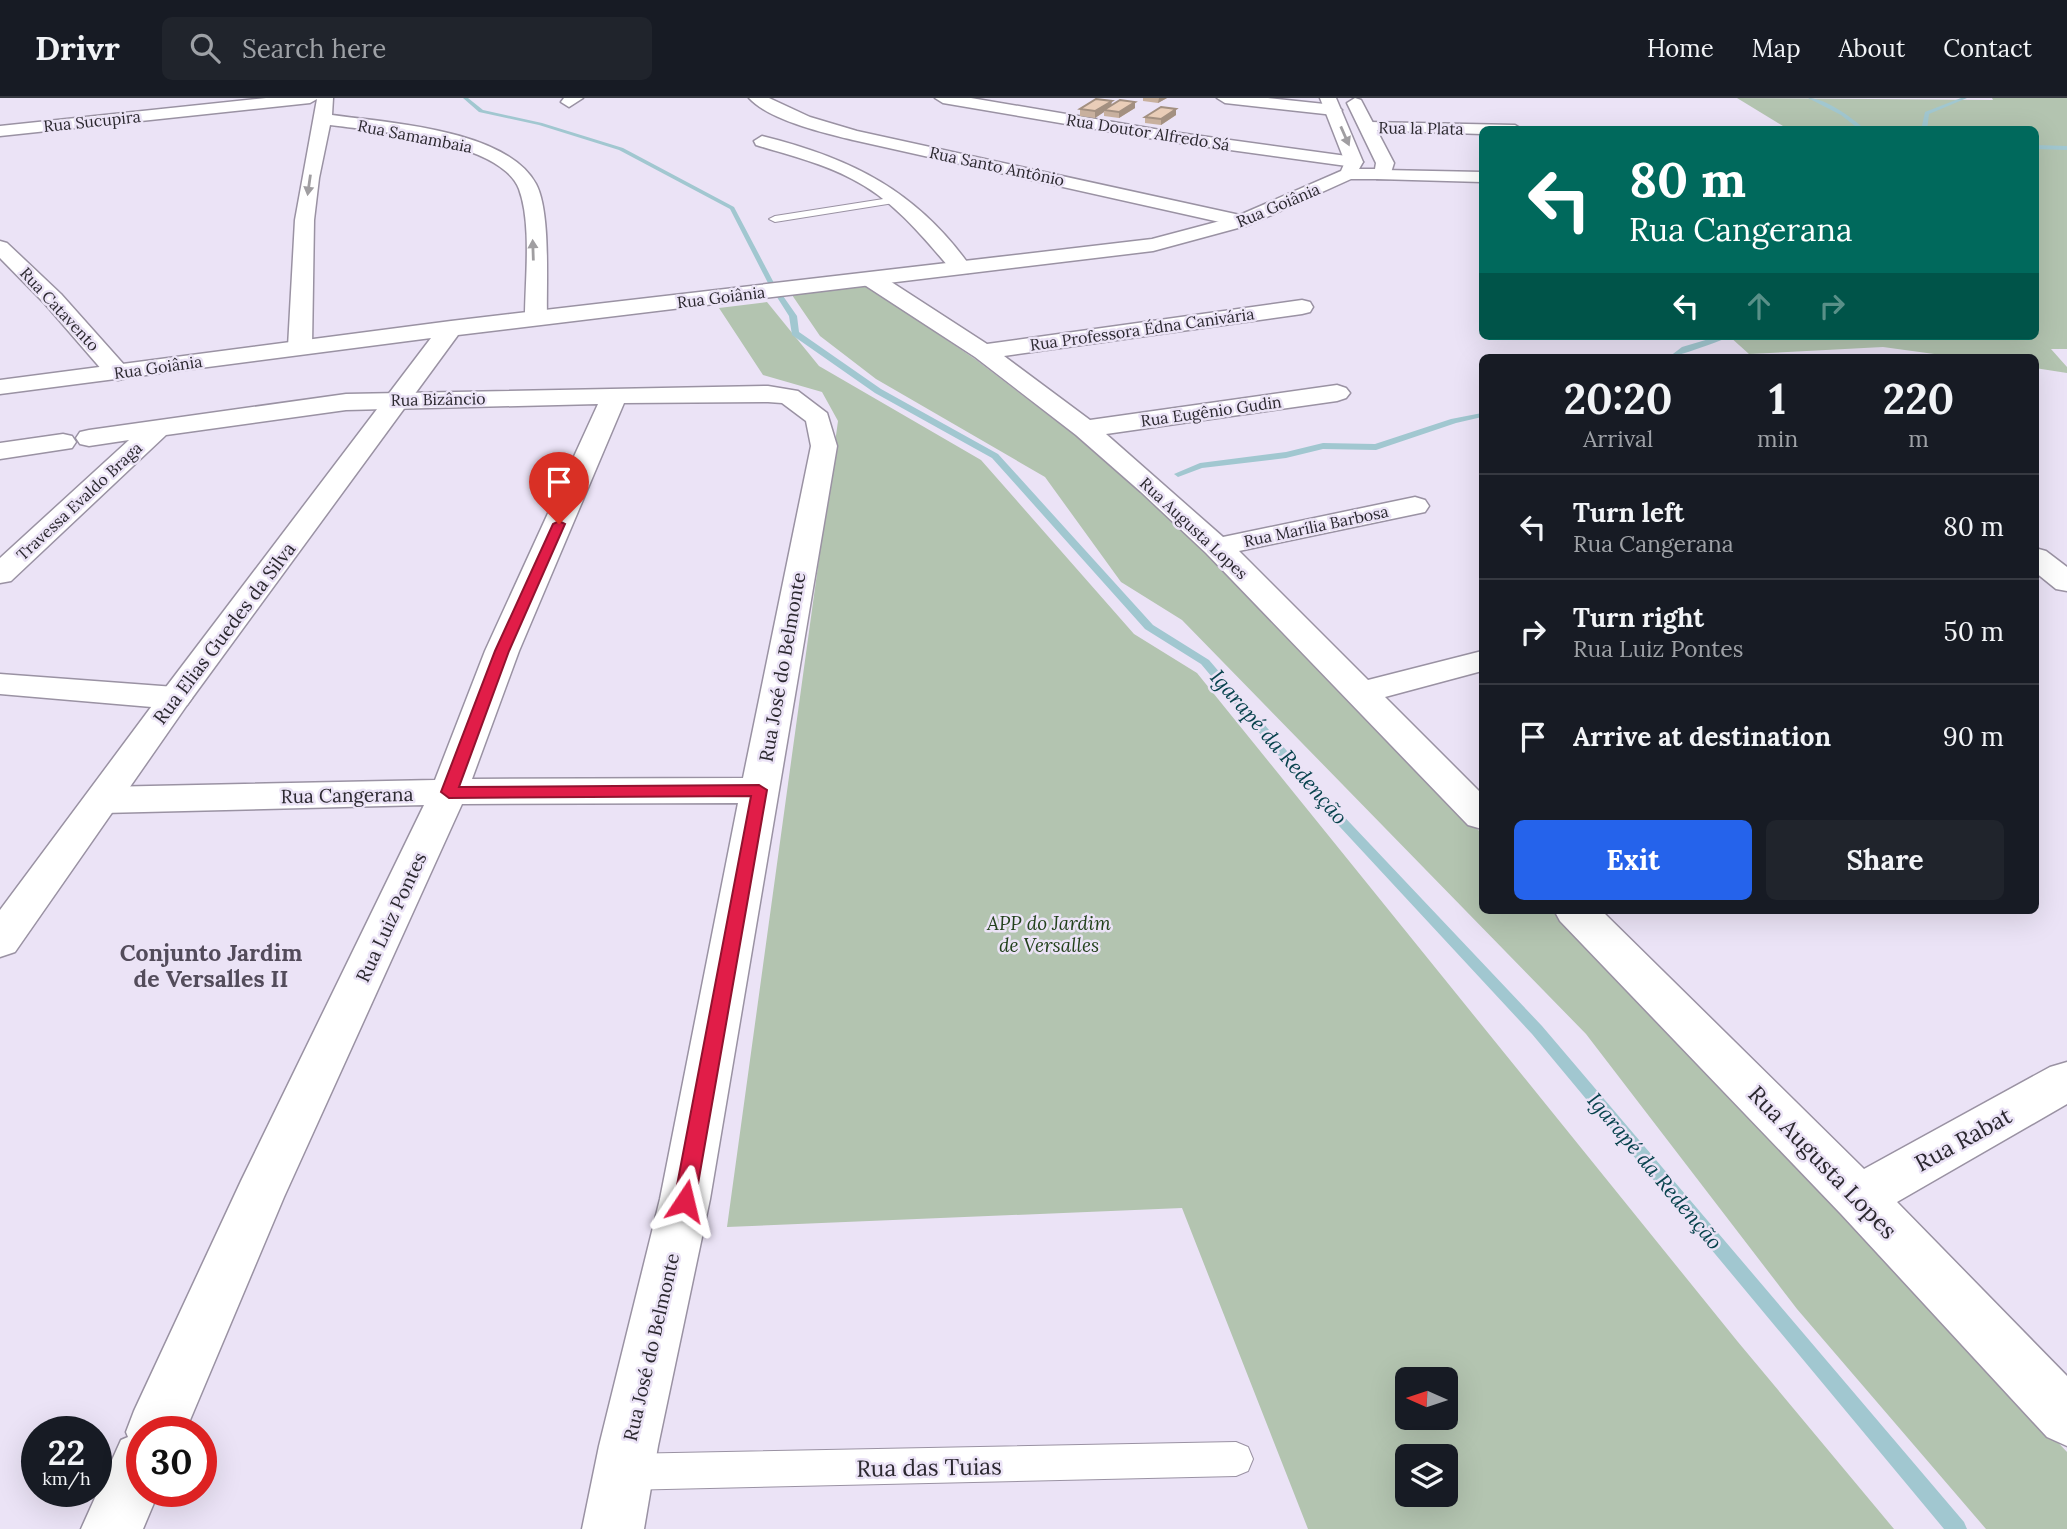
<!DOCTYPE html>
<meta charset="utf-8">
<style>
body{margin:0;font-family:Lora,serif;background:#20242c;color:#f1f3f6;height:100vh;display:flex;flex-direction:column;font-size:26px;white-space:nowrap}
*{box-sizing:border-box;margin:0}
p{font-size:23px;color:#9ea1a6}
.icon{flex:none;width:38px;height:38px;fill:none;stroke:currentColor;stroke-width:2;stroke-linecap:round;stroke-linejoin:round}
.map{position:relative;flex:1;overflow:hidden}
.sheet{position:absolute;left:1479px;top:256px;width:560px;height:560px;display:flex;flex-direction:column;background:#171b24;border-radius:10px;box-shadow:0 7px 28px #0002}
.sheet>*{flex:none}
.guide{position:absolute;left:1479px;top:28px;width:560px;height:214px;border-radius:10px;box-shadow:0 7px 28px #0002;background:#00695c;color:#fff;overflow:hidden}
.needle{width:46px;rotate:273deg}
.fabs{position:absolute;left:1395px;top:1269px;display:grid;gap:14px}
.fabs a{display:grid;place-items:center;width:63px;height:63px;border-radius:10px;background:#171b24;box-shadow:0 7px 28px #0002;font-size:35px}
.speed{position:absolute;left:21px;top:1318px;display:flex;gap:14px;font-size:35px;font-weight:700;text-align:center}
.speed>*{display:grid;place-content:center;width:91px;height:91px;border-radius:50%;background:#171b24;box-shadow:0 7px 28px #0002;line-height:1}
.speed small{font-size:18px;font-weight:400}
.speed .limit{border:10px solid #d22;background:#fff;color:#111}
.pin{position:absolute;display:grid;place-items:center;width:60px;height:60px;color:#fff;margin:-72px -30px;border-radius:50% 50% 50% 0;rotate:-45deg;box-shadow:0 0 7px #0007}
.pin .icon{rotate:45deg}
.me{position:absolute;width:77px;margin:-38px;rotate:10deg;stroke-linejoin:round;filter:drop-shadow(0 0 5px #0008)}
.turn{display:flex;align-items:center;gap:24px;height:147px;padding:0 35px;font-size:32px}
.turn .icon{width:91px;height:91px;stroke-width:2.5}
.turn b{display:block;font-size:49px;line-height:60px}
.lanes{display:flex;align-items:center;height:66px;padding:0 35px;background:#0003;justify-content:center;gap:35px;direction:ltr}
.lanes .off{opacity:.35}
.eta{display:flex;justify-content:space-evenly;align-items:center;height:119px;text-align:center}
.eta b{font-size:42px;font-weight:800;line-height:49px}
.cta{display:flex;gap:14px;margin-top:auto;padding:14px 35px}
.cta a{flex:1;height:80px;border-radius:10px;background:#2563eb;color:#fff;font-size:28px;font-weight:800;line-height:80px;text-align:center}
.cta a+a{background:#20242c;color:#f1f3f6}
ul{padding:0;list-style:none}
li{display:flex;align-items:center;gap:21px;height:105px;padding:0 35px;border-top:2px solid #363941}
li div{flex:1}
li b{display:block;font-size:26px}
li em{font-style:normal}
header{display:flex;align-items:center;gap:42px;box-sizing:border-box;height:98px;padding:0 35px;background:#171b24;border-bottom:2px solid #363941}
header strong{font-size:33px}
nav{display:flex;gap:38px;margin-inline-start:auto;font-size:24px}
.search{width:490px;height:63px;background:#20242c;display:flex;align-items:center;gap:18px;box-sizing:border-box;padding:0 24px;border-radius:10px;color:#9ea1a6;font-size:26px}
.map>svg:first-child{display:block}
</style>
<header>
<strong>Drivr</strong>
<div class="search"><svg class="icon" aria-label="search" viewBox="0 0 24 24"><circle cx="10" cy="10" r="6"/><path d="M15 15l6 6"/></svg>Search here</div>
<nav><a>Home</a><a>Map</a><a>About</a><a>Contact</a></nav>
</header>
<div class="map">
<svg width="2067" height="1431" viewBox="0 0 2067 1431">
<rect width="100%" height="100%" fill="#ebe3f6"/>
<!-- green -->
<g fill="#b3c4b0" fill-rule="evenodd">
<polygon points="1737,0 1993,2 1992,0 2067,0 2067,251 2051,251 2067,269 2067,275 2035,270 2035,259 1956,259 1883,249 1749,256 1729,238 2035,238 2035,32 1788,31"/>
<polygon points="867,188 975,261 1136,384 1355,602 1482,736 1482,812 1554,812 2067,1354 2067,1431 1986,1431 1797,1211 1586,936 1182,522 1121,484 1045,379 876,281 820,238 792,197"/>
<path d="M767,204L819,268L981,362L1134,536L1197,575L1738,1244L1894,1431H1308L1182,1110L727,1129L838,323L822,294L763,277L719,210ZM1407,1281H1446V1320H1407ZM1407,1358H1446V1396H1407Z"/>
</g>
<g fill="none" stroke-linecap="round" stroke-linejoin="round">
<!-- stream -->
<g fill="#a1c7d0" fill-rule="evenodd">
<polygon points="463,0 468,0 483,12 542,25 623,50 734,109 774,185 797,218 799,234 881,291 998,356 1153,527 1209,562 1335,709 1542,928 1964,1424 1967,1431 1944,1431 1532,936 1327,715 1201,566 1145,531 992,360 875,295 792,237 789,218 768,185 730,111 619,52 539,27 479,14"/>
<path d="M1808,0C1826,0 1852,20 1866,32H1860L1841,17Z"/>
<polygon points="1961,0 1967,0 1929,16 1927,32 1921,32 1925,14"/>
<polygon points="2035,47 2067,48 2067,52 2035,51"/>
<path d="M1719,238H1731C1723,242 1676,259 1669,259L1682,249Z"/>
<polygon points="1482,315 1482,319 1456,325 1376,352 1323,351 1286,360 1202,370 1178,379 1174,376 1200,365 1286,354 1323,345 1375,346 1451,321"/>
</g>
<defs>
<g id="lane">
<polygon points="896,99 900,100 900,104 775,124 769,121 775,118"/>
<polygon points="1236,1344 1248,1349 1253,1361 1248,1373 1236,1378 623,1392 611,1386 605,1374 611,1362 623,1356"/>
</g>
<g id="street">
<path d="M266,0H333L332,17C388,25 506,31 536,86C551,114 546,187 547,220L544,225H528L525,220C525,182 532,126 519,91C501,43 375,33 330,27L319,80L314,122L312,249L308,254H292L288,249L295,122L317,1L310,5L0,38V28Z"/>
<polygon points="564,0 583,0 569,9 561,4"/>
<path d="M749,0H769L810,19L857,33L1249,119L1252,123L1242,129L853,42C824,35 769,22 749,0Z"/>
<polygon points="935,0 971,0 1172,34 1354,59 1363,64 1354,69 1172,44 943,5"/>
<polygon points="1217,0 1268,0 1334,7 1342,12 1334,17 1225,5"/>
<polygon points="1369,24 1515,27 1523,32 1482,32 1482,36 1363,32 1361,29"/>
<path d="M762,38C851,60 918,93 972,171L968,175H954C924,140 894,102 852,81C822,65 788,57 756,47L754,43Z"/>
<polygon points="1383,72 1482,74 1482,84 1377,81 1374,77 1377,73"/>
<polygon points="0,143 7,145 61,196 127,270 130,275 127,280 118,282 109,280 45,206 0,160"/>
<polygon points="871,175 879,176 987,246 1302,202 1310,204 1313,209 1310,214 1302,216 1004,258 1090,322 1337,287 1346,290 1350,295 1346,300 1337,303 1106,336 1223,439 1415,399 1425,402 1429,408 1425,414 1239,453 1368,582 1482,553 1482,573 1385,599 1482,696 1482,731 1468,727 1206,455 1141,394 1076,337 975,259 863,186 860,181 863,176"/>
<path d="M768,288L798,293L827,315L837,348L710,1101L658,1348L644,1431H582L599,1348L660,1101L738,705L462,706L284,1099L185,1334H142V1393H159L143,1431H81L121,1342L128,1339L126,1334L134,1313L241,1083L424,707L103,715L90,711L84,702L90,693L103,689L435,682L485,553L598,306L346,312L166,337L11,483L0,485V460L129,342L89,348L80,346L76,340L80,334L89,332L346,296ZM768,304L782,305L806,323L811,348L743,680L472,681L519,553L624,305Z"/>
<polygon points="63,336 72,338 76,344 72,350 0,361 0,345"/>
<polygon points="2035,450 2046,453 2067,469 2067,493 2056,491 2035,474"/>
<polygon points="0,576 175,589 187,593 192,600 187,607 175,611 0,596"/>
<polygon points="1554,812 1601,812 1864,1071 2050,969 2067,964 2067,1006 1897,1104 2067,1278 2067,1348 2047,1339 1841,1116 1560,823"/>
</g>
<polygon id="secondary" points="1320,0 1336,0 1363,64 1359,71 1375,71 1376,65 1347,5 1355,0 1361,2 1394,65 1389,81 1351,81 1249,127 1153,153 458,237 187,607 15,854 0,859 0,812 163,593 431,240 0,296 0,282 451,223 1152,141 1235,119 1341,73 1345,64"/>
</defs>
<!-- lane casing -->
<use href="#lane" stroke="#9a92a3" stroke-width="2"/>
<!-- street casing -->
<use href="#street" stroke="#9a92a3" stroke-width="3"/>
<!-- secondary casing -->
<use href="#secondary" stroke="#9a92a3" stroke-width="3"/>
<!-- lane -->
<use href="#lane" fill="#fff" fill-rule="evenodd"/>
<!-- street -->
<use href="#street" fill="#fff" fill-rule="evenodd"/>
<!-- secondary -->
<use href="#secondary" fill="#fff" fill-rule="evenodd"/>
</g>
<!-- wall -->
<g fill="#c8b09e">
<polygon points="1143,0 1167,0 1158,5 1143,3"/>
<polygon points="1111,7 1135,10 1119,20 1104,18 1104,14 1095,20 1080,18 1080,11"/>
<polygon points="1176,17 1161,27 1145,25 1145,19"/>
</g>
<!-- shaded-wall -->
<g fill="#a39081">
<polygon points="1159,0 1167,0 1158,5"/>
<polygon points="1112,3 1111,9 1104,12 1104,14 1095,20 1095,13"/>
<polygon points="1135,4 1135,10 1119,20 1119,14"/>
<polygon points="1176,11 1176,17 1161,27 1161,21"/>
</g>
<!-- building -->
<g fill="#e9cdb8" stroke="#a39081" stroke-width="2">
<polygon points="1096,1 1112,3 1095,13 1080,11"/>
<polygon points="1120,2 1135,4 1119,14 1104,12"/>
<polygon points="1161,9 1176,11 1161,21 1145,19"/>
</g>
<!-- one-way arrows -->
<defs><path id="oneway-solid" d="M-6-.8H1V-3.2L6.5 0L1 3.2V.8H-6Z" transform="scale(1.75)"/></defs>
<g fill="#a09ea1">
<use href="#oneway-solid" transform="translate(1345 38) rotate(66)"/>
<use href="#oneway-solid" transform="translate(309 87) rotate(98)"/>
<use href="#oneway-solid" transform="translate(533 152) rotate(-92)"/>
</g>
<!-- route -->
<polygon fill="#e11d48" stroke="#92132f" stroke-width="2" points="559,423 565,426 509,553 459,689 759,687 767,692 695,1103 692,1109 685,1112 678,1109 674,1103 751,698 449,700 441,694 495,553 553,426"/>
<g text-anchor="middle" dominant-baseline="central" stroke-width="5" stroke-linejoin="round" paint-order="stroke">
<!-- far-street labels -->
<g font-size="16" fill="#2b282f" stroke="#ebe3f6">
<text transform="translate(92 23) rotate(-6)">Rua Sucupira</text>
<text transform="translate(1421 30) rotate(1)">Rua la Plata</text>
<text transform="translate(1148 34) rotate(9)">Rua Doutor Alfredo Sá</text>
<text transform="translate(415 38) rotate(11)">Rua Samambaia</text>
<text transform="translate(997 68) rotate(12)">Rua Santo Antônio</text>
<text transform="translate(1278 107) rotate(-23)">Rua Goiânia</text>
<text transform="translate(721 199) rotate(-7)">Rua Goiânia</text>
<text transform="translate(60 211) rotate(47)">Rua Catavento</text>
<text transform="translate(1142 231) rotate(-8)">Rua Professora Édna Canivária</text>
<text transform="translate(158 269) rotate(-8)">Rua Goiânia</text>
<text transform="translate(438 301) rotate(-1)">Rua Bizâncio</text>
<text transform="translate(1211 313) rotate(-8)">Rua Eugênio Gudin</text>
<text transform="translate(79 403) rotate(-43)">Travessa Evaldo Braga</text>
<text transform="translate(1316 428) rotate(-12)">Rua Marília Barbosa</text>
<text transform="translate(1194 430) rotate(43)">Rua Augusta Lopes</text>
</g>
<!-- street labels -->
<g font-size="19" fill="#2b282f" stroke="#ebe3f6">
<text transform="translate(224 535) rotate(-53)">Rua Elias Guedes da Silva</text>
<text transform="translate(782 569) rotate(-80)">Rua José do Belmonte</text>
<text transform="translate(347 697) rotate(-1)">Rua Cangerana</text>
<text transform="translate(391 819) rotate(-65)">Rua Luiz Pontes</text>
<text transform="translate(651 1249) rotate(-77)">Rua José do Belmonte</text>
</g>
<!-- park labels -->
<g font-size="19" font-style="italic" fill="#22411b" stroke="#ebe3f6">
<text x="1049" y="825">APP do Jardim<tspan x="1049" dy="22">de Versalles</tspan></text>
</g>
<!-- water labels -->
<g font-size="21" font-style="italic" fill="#07424d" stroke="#ebe3f6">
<text transform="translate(1279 649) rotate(49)">Igarapé da Redenção</text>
<text transform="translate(1655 1073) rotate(50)">Igarapé da Redenção</text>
</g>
<!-- quarter labels -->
<g font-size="23" font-weight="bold" fill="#534c5b" stroke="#ebe3f6">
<text x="211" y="854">Conjunto Jardim<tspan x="211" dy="26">de Versalles II</tspan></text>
</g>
<!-- near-street labels -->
<g font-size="23" fill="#2b282f" stroke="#ebe3f6">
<text transform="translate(1963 1041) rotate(-29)">Rua Rabat</text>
<text transform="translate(1823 1064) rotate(46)">Rua Augusta Lopes</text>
<text transform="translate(929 1369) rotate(-1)">Rua das Tuias</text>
</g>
</g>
</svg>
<div class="fabs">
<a><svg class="needle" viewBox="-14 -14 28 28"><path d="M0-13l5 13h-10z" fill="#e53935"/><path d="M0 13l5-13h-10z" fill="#9ea1a6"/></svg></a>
<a><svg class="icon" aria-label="layers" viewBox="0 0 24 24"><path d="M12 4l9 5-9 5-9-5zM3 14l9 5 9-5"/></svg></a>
</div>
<div class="speed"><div>22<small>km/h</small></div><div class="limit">30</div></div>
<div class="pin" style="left:559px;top:426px;background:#d93025"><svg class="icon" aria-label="arrive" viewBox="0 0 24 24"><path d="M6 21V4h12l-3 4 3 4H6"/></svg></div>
<svg class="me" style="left:685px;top:1103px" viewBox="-20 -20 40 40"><path d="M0-17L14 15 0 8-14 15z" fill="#e11d48" stroke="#fff" stroke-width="4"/></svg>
<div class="guide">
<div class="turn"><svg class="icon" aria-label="left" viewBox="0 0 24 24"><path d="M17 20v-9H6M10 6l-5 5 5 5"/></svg><div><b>80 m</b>Rua Cangerana</div></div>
<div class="lanes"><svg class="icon" aria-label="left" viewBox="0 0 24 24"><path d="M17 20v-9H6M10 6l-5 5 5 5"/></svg><svg class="icon off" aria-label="ahead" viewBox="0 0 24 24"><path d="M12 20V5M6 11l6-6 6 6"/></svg><svg class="icon off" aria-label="right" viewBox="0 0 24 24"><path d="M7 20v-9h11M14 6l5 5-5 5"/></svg></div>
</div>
<section class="sheet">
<div class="eta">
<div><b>20:20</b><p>Arrival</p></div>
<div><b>1</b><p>min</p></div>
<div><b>220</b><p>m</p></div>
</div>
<ul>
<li><svg class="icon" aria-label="left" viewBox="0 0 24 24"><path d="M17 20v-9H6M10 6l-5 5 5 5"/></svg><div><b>Turn left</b><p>Rua Cangerana</p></div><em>80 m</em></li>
<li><svg class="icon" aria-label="right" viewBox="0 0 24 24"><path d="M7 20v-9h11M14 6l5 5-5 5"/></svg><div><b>Turn right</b><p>Rua Luiz Pontes</p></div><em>50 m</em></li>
<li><svg class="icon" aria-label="arrive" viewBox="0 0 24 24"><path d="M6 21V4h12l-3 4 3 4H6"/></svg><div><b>Arrive at destination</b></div><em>90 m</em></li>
</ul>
<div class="cta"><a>Exit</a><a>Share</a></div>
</section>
</div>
